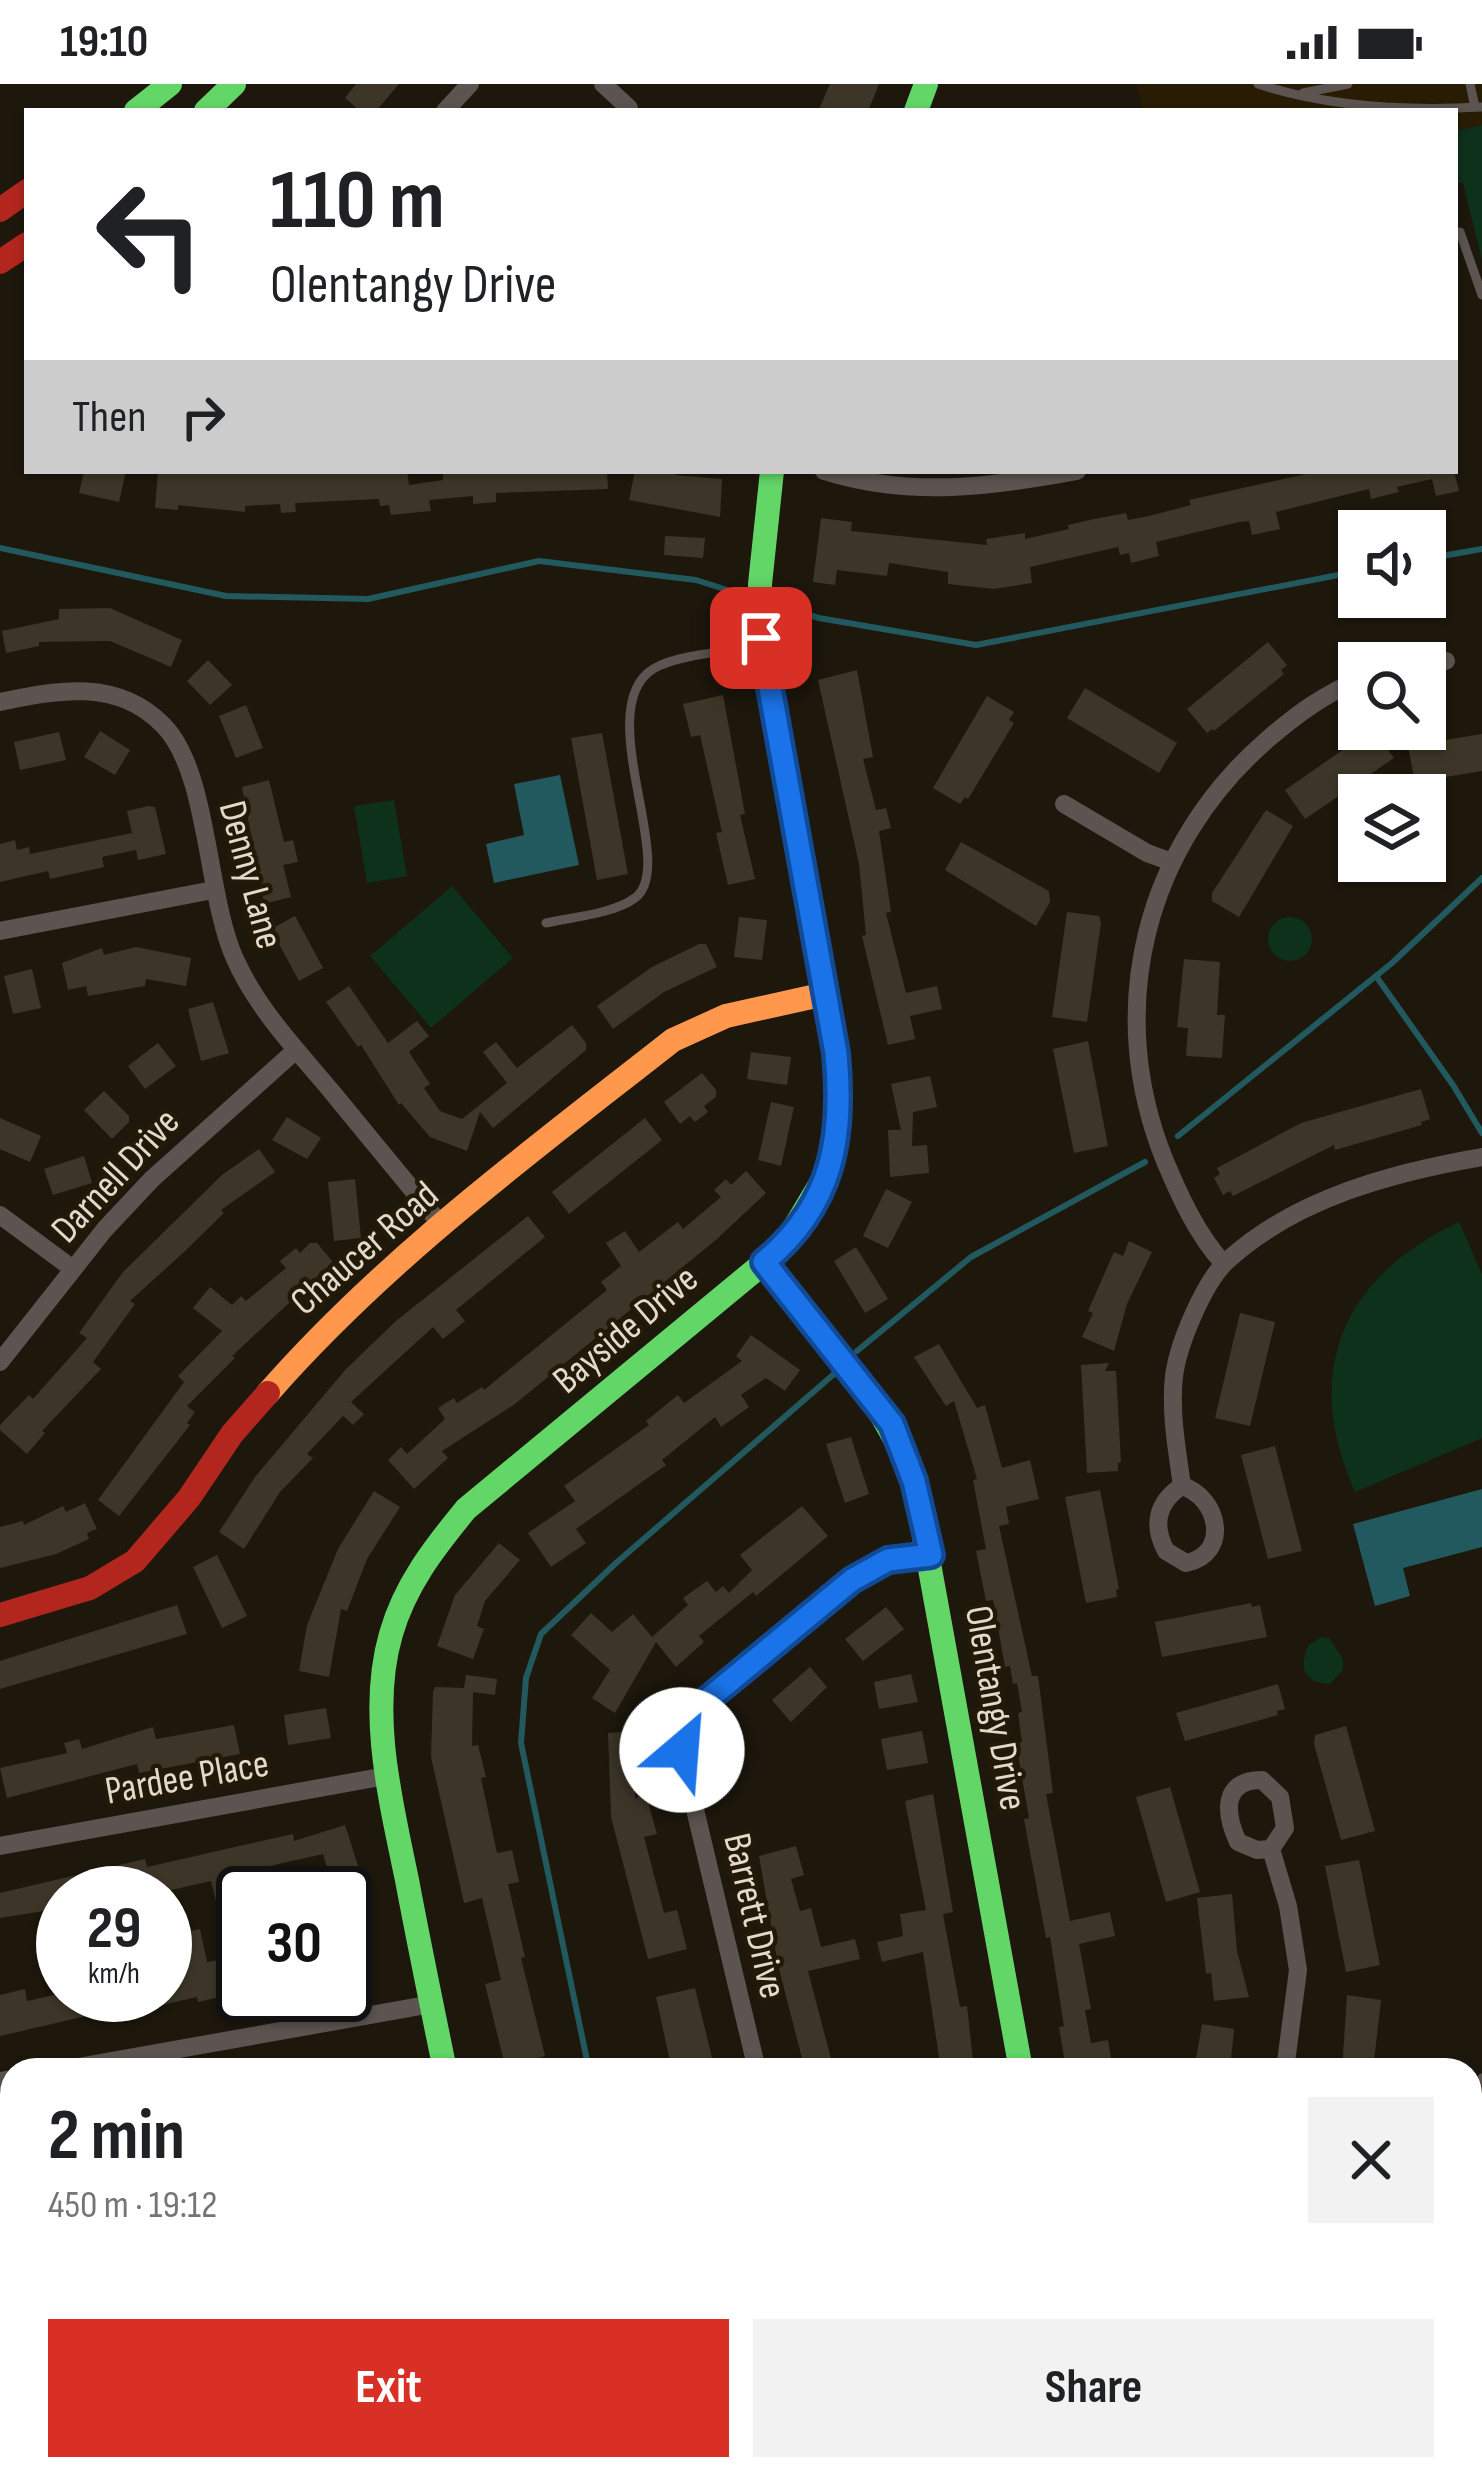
<!DOCTYPE html>
<meta charset="utf-8">
<style>
body{margin:0;font-family:"Sofia Sans Condensed",sans-serif;background:#f2f2f2;color:#202124;height:100vh;display:flex;flex-direction:column;font-size:45px;white-space:nowrap}
*{box-sizing:border-box;margin:0}
p{font-size:39px;color:#757577}
.icon{flex:none;width:66px;height:66px;fill:none;stroke:currentColor;stroke-width:2;stroke-linecap:round;stroke-linejoin:round}
.map{position:relative;flex:1;overflow:hidden}
.details{position:absolute;left:0px;top:1974px;width:1482px;height:423px;display:flex;flex-direction:column;background:#fff;border-radius:36px 36px 0 0;box-shadow:0 3px 9px #0004}
.details>*{flex:none}
.top-card{position:absolute;left:24px;top:24px;width:1434px;height:366px;border-radius:0px;box-shadow:0 3px 9px #0004;background:#fff;color:#202124;overflow:hidden}
.tools{position:absolute;left:1338px;top:426px;display:grid;gap:24px}
.tools a{display:grid;place-items:center;width:108px;height:108px;border-radius:0px;background:#fff;box-shadow:0 3px 9px #0004;font-size:60px}
.speed{position:absolute;left:36px;top:1782px;display:flex;gap:24px;font-size:60px;font-weight:700;text-align:center}
.speed>*{display:grid;place-content:center;width:156px;height:156px;border-radius:50%;background:#fff;box-shadow:0 3px 9px #0004;line-height:1}
.speed small{font-size:30px;font-weight:400}
.speed .limit{border:6px solid #111;border-radius:18px;background:#fff;color:#111}
.pin{position:absolute;display:grid;place-items:center;width:102px;height:102px;color:#fff;margin:-51px;border-radius:24px;box-shadow:0 6px 18px #0006}
.me{position:absolute;width:132px;margin:-66px;rotate:27deg;stroke-linejoin:round;filter:drop-shadow(0 0 9px #0008)}
.turn{display:flex;align-items:center;gap:42px;height:252px;padding:0 48px;font-size:54px}
.turn .icon{width:156px;height:156px;stroke-width:2.5}
.turn b{display:block;font-size:84px;line-height:102px}
.then{display:flex;align-items:center;height:114px;padding:0 48px;background:#0003;gap:24px;font-size:45px}
.round{display:grid;place-items:center;flex:none;width:126px;height:126px;border-radius:0px;background:#f2f2f2}
.overview{display:flex;align-items:center;justify-content:space-between;height:204px;padding:0 48px}
h1{font-size:72px;font-weight:700;line-height:90px}
.primary-button{display:flex;gap:24px;margin-top:auto;padding:24px 48px}
.primary-button a{flex:1;height:138px;border-radius:0px;background:#d93025;color:#fff;font-size:48px;font-weight:700;line-height:138px;text-align:center}
.primary-button a+a{background:#f2f2f2;color:#202124}
.status{display:flex;justify-content:space-between;align-items:center;height:84px;padding:0 60px;background:#fff;direction:ltr}
.status svg{height:33px;fill:currentColor}
.map>svg:first-child{display:block}
</style>
<div class="status"><b>19:10</b><svg viewBox="0 0 49 12"><path d="M0 12V9h3v3zM5 12V6h3v6zM10 12V3h3v9zM15 12V0h3v12zM26 1h20v11H26zM47 4h2v5h-2z"/></svg></div>
<div class="map">
<svg width="1482" height="2395" viewBox="0 0 1482 2395">
<rect width="100%" height="100%" fill="#1d170c"/>
<!-- built -->
<polygon fill="#291c04" points="1137,0 1482,0 1482,41 1455,47 1455,27 1143,27"/>
<!-- green -->
<g fill="#0d311a">
<polygon points="1482,41 1482,176 1463,99 1455,99 1455,47"/>
<polygon points="394,716 407,792 367,799 354,722"/>
<polygon points="452,802 513,874 431,944 370,872"/>
<circle cx="1290" cy="855" r="22"/>
<path d="M1459,1138L1482,1190V1354L1355,1408C1301,1288 1342,1193 1459,1138Z"/>
<path d="M1321,1553L1329,1554L1343,1575V1586L1330,1600C1305,1599 1298,1585 1308,1562Z"/>
</g>
<!-- water -->
<g fill="#21595f">
<polygon points="560,691 579,781 494,799 486,760 524,751 514,700"/>
<polygon points="1482,1405 1482,1463 1403,1484 1410,1512 1375,1522 1353,1440"/>
</g>
<g fill="none" stroke-linecap="round" stroke-linejoin="round">
<!-- stream -->
<g stroke="#21595f" stroke-width="6">
<polyline points="0,464 226,512 368,515 539,477 696,496 743,511"/>
<polyline points="1425,475 1482,465"/>
<polyline points="778,522 819,534 976,561 1359,487"/>
<polyline points="1376,892 1453,1001 1482,1049"/>
<polyline points="1178,1052 1392,879 1482,794"/>
<polyline points="857,1267 971,1173 1145,1078"/>
<polyline points="589,1986 521,1659 526,1594 541,1550 616,1479 834,1290"/>
<polyline points="672,2385 674,2395"/>
</g>
</g>
<!-- building -->
<g fill="#3d3628">
<polygon points="356,0 399,0 376,27 360,27 345,14"/>
<polygon points="830,0 879,0 868,27 818,27"/>
<polygon points="84,387 126,387 119,418 79,409"/>
<polygon points="158,387 407,387 409,401 443,396 443,387 607,387 608,405 496,409 496,418 473,420 473,412 429,416 431,427 391,431 389,421 380,422 379,415 295,419 296,428 281,429 280,420 245,422 245,428 178,421 178,426 155,424"/>
<polygon points="635,387 676,387 675,391 722,395 720,433 629,416"/>
<polygon points="1319,387 1454,387 1459,407 1436,412 1432,395 1397,403 1399,408 1371,415 1369,405 1276,428 1280,445 1252,451 1249,437 1239,438 1156,458 1159,472 1131,479 1129,469 1120,471 1118,463 1030,483 1032,499 994,505 948,500 948,488 889,479 887,492 837,486 835,501 813,498 821,434 852,438 851,447 987,461 986,455 1025,449 1025,455 1069,445 1068,441 1094,435 1126,429 1128,436 1149,432 1191,421 1189,416"/>
<polygon points="665,452 705,454 703,474 664,471"/>
<polygon points="110,524 182,556 171,583 110,557 39,558 39,562 6,569 2,547 59,535 59,525"/>
<polygon points="1268,558 1287,581 1281,586 1284,590 1214,647 1212,645 1207,649 1187,625"/>
<polygon points="208,576 232,601 210,621 187,597"/>
<polygon points="857,586 873,673 863,675 876,726 886,724 891,744 879,747 891,828 886,829 906,909 937,902 942,925 910,932 915,955 888,961 862,852 866,851 859,780 818,596"/>
<polygon points="1085,604 1177,659 1159,689 1067,634"/>
<polygon points="723,611 745,730 740,731 755,795 728,801 716,749 722,748 700,651 691,653 683,620"/>
<polygon points="987,612 1014,628 1009,636 1014,639 968,715 965,713 960,720 933,704"/>
<polygon points="246,621 263,664 236,674 219,632"/>
<polygon points="1373,645 1394,674 1305,735 1285,706"/>
<polygon points="100,647 130,666 115,691 84,673"/>
<polygon points="59,648 66,676 20,686 14,658"/>
<polygon points="602,649 628,790 597,796 571,654"/>
<polygon points="1482,650 1482,687 1415,698 1408,662"/>
<polygon points="269,696 284,758 293,756 298,778 283,781 291,813 264,820 242,703"/>
<polygon points="148,722 155,723 166,770 138,776 136,766 102,773 104,783 50,795 48,787 0,798 0,760 15,756 17,766 29,763 30,770 132,749 127,727"/>
<polygon points="1266,726 1293,742 1239,833 1212,817 1212,809"/>
<polygon points="961,758 1049,807 1050,818 1036,842 945,786"/>
<polygon points="1067,828 1099,832 1101,839 1087,938 1052,933"/>
<polygon points="295,832 323,884 299,897 271,845"/>
<polygon points="739,833 767,836 762,876 734,873"/>
<polygon points="699,860 706,860 717,883 664,908 613,945 597,922 652,883"/>
<polygon points="136,863 191,874 186,902 146,895 145,902 88,912 86,902 68,906 62,879 102,864 104,871"/>
<polygon points="1184,875 1220,878 1217,931 1225,931 1222,974 1186,972 1188,944 1177,943"/>
<polygon points="32,885 41,924 13,930 4,892"/>
<polygon points="349,902 388,959 417,937 429,952 409,968 430,1000 424,1004 440,1027 462,1035 507,999 483,968 496,958 517,984 572,941 586,959 586,966 493,1044 480,1028 467,1067 430,1053 401,1019 399,1021 361,961 358,963 326,918"/>
<polygon points="213,918 229,969 201,977 188,925"/>
<polygon points="1088,957 1108,1062 1074,1069 1053,965"/>
<polygon points="158,959 176,982 145,1005 128,982"/>
<polygon points="751,968 791,973 787,1001 747,995"/>
<polygon points="702,989 716,1006 716,1013 704,1022 708,1028 695,1038 690,1032 680,1040 664,1018"/>
<polygon points="930,992 937,1023 913,1028 912,1062 927,1061 929,1089 890,1093 888,1046 901,1046 891,1000"/>
<polygon points="1421,1005 1430,1035 1421,1038 1422,1041 1335,1066 1334,1061 1233,1112 1230,1107 1223,1111 1214,1094 1220,1090 1217,1084 1301,1039"/>
<polygon points="104,1007 129,1032 129,1038 112,1055 84,1026"/>
<polygon points="771,1018 794,1023 781,1082 758,1076"/>
<polygon points="287,1033 321,1054 307,1075 272,1056"/>
<polygon points="0,1034 41,1052 30,1078 0,1065"/>
<polygon points="645,1034 662,1056 569,1130 552,1108"/>
<polygon points="259,1065 275,1088 221,1126 224,1129 184,1168 130,1217 135,1220 93,1278 101,1285 42,1347 45,1349 27,1370 0,1346 0,1341 29,1311 33,1315 87,1254 79,1249 123,1188 222,1091"/>
<polygon points="84,1072 92,1099 53,1111 44,1085"/>
<polygon points="746,1087 766,1109 717,1155 515,1320 442,1367 448,1374 414,1405 388,1376 401,1363 407,1370 445,1335 438,1324 454,1314 457,1319 482,1303 484,1306 607,1206 601,1198 621,1182 606,1159 625,1147 639,1168 678,1138 683,1145 721,1113 714,1106 726,1095 731,1101"/>
<polygon points="355,1095 361,1154 334,1157 328,1098"/>
<polygon points="886,1105 912,1118 888,1164 863,1152"/>
<polygon points="528,1132 545,1153 456,1226 465,1237 443,1255 433,1243 351,1318 364,1330 353,1341 343,1332 307,1370 313,1374 280,1408 244,1465 219,1448 255,1393 346,1285 396,1237"/>
<polygon points="1129,1157 1152,1168 1127,1220 1114,1267 1082,1253 1093,1229 1088,1227 1114,1168 1123,1172"/>
<polygon points="310,1159 317,1159 333,1178 232,1272 235,1274 187,1322 195,1328 187,1339 190,1341 119,1432 98,1416 184,1298 178,1292 222,1247 193,1224 210,1203 232,1221 241,1212 246,1217 286,1184 280,1177 296,1164 300,1169"/>
<polygon points="856,1163 888,1215 865,1229 834,1177"/>
<polygon points="1240,1229 1275,1238 1250,1342 1215,1334"/>
<polygon points="751,1251 800,1286 785,1307 766,1294 741,1311 749,1323 721,1343 715,1333 662,1376 666,1381 576,1445 586,1459 551,1483 528,1449 575,1417 564,1402 649,1341 646,1337 678,1311 684,1319 742,1277 736,1272"/>
<polygon points="939,1260 977,1324 985,1321 1002,1384 1030,1376 1039,1415 1006,1423 1009,1440 999,1442 1032,1592 1038,1592 1053,1709 1046,1710 1070,1837 1110,1828 1115,1852 1079,1860 1091,1925 1085,1926 1091,1959 1108,1956 1111,1974 1094,1978 1095,1986 1066,1986 1059,1943 1064,1942 1050,1853 1046,1854 1024,1735 1029,1734 1016,1659 1022,1658 1018,1629 1022,1628 1017,1599 1013,1600 1010,1582 1005,1583 993,1516 986,1517 976,1467 986,1465 973,1396 977,1395 954,1317 946,1322 914,1273"/>
<polygon points="1109,1279 1105,1287 1116,1287 1121,1378 1118,1379 1118,1387 1087,1389 1081,1281"/>
<polygon points="851,1353 869,1410 845,1419 826,1360"/>
<polygon points="1275,1362 1302,1467 1268,1475 1241,1371"/>
<polygon points="1100,1406 1119,1505 1116,1506 1117,1513 1086,1519 1065,1413"/>
<polygon points="374,1407 400,1423 367,1475 347,1527 341,1525 329,1593 299,1587 307,1541 338,1465"/>
<polygon points="85,1419 97,1445 87,1449 89,1455 56,1470 0,1484 0,1443 23,1437 24,1441 63,1422 66,1428"/>
<polygon points="802,1422 828,1452 756,1512 753,1508 699,1552 704,1558 676,1583 656,1558 615,1629 592,1614 610,1586 571,1551 591,1529 612,1548 633,1530 652,1553 688,1521 683,1514 707,1497 716,1508 723,1502 729,1509 752,1486 740,1471"/>
<polygon points="499,1459 520,1476 485,1517 477,1542 484,1545 473,1575 437,1562 455,1511"/>
<polygon points="217,1471 247,1532 222,1544 193,1483"/>
<polygon points="1251,1519 1252,1523 1260,1521 1267,1553 1162,1573 1155,1538"/>
<polygon points="177,1521 187,1550 0,1605 0,1577"/>
<polygon points="886,1523 904,1545 863,1577 845,1555"/>
<polygon points="810,1583 827,1603 791,1638 772,1616"/>
<polygon points="911,1590 918,1618 879,1625 874,1598"/>
<polygon points="466,1591 497,1595 495,1611 473,1608 472,1662 478,1661 486,1693 481,1694 497,1769 512,1766 519,1798 508,1800 525,1873 521,1874 545,1972 531,1976 533,1983 522,1986 506,1986 485,1900 501,1896 482,1814 464,1819 431,1673 433,1608 435,1603 464,1604"/>
<polygon points="1278,1600 1285,1625 1277,1627 1278,1631 1185,1657 1176,1629"/>
<polygon points="326,1624 331,1654 288,1661 284,1631"/>
<polygon points="234,1641 240,1670 139,1689 137,1680 7,1714 0,1684 67,1669 64,1659 79,1655 82,1665 153,1643 156,1655"/>
<polygon points="1346,1642 1375,1747 1341,1756 1314,1660 1315,1651"/>
<polygon points="634,1647 635,1714 646,1711 657,1750 644,1753 664,1829 677,1826 687,1865 648,1875 611,1733 608,1649"/>
<polygon points="922,1647 928,1679 887,1686 881,1655"/>
<polygon points="1170,1703 1200,1808 1166,1818 1136,1713"/>
<polygon points="933,1710 953,1828 943,1830 960,1923 967,1922 974,1986 941,1986 923,1868 882,1878 877,1858 903,1852 900,1830 926,1826 905,1717"/>
<polygon points="345,1741 361,1791 332,1800 323,1770 230,1791 239,1829 220,1834 211,1797 158,1809 63,1809 63,1824 0,1834 0,1809 145,1775 147,1783 293,1750 294,1757"/>
<polygon points="796,1762 804,1791 791,1795 800,1827 811,1824 821,1863 855,1855 860,1875 808,1887 834,1986 805,1986 778,1881 759,1772"/>
<polygon points="1359,1776 1380,1881 1346,1888 1325,1782"/>
<polygon points="1232,1810 1237,1867 1249,1913 1214,1917 1211,1889 1206,1890 1197,1814"/>
<polygon points="368,1833 370,1882 345,1883 345,1834"/>
<polygon points="200,1845 207,1878 243,1871 243,1908 198,1918 197,1913 127,1929 125,1923 0,1952 0,1911 25,1905 27,1917 63,1909 165,1911 165,1892 185,1888 177,1850"/>
<polygon points="695,1904 715,1986 672,1986 656,1913"/>
<polygon points="1347,1911 1381,1916 1373,1986 1342,1986"/>
<polygon points="1202,1940 1234,1945 1230,1986 1194,1986"/>
</g>
<g fill="none" stroke-linecap="round" stroke-linejoin="round">
<!-- lane -->
<g stroke="#5c5450" stroke-width="9">
<path d="M1258,0C1328,23 1409,27 1482,23"/>
<polyline points="1470,0 1475,23"/>
<polyline points="1303,9 1348,0"/>
<polyline points="1460,148 1482,211"/>
<path d="M546,839C572,833 613,830 635,814C679,782 590,625 653,585C677,570 733,567 762,562"/>
<polyline points="1470,2008 1482,1994"/>
</g>
<!-- street -->
<g stroke="#5c5450" stroke-width="18">
<polyline points="603,0 629,24"/>
<polyline points="445,27 470,0"/>
<path d="M824,387C910,414 991,403 1077,387"/>
<polyline points="1425,581 1446,577"/>
<path d="M0,618C58,606 117,594 163,641C209,687 206,811 235,875C258,926 297,966 332,1008C369,1053 406,1098 443,1143"/>
<polyline points="1064,720 1147,769 1169,777"/>
<polyline points="0,847 213,806"/>
<polyline points="0,1131 73,1185"/>
<path d="M1223,1179C1197,1150 1180,1113 1165,1077C1103,925 1145,761 1268,655C1296,631 1324,610 1359,596"/>
<polyline points="0,1278 105,1145 152,1095 296,966"/>
<path d="M1182,1402C1177,1365 1170,1329 1174,1292C1178,1261 1204,1197 1228,1176C1296,1114 1394,1088 1482,1073"/>
<path d="M1182,1402C1219,1413 1231,1470 1186,1479L1166,1467C1152,1441 1157,1418 1182,1402Z"/>
<path d="M1262,1696L1280,1713L1285,1744L1271,1765L1257,1766L1238,1758C1225,1730 1221,1696 1262,1696Z"/>
<polyline points="0,1762 386,1692"/>
<polyline points="1271,1765 1288,1822 1298,1886 1285,1986"/>
<polyline points="61,1986 432,1920"/>
<polyline points="757,1986 688,1696 683,1650 696,1625 852,1495 888,1476 931,1471"/>
<polyline points="0,1997 12,1995"/>
<polyline points="1470,2212 1482,2212"/>
<polyline points="0,2228 12,2226"/>
<polyline points="834,2385 835,2395"/>
<polyline points="353,2395 407,2385"/>
</g>
<!-- fast -->
<g stroke="#63d668" stroke-width="24">
<polyline points="136,27 170,0"/>
<polyline points="206,27 234,0"/>
<polyline points="916,27 926,0"/>
<polyline points="761,549 760,500 772,387"/>
<path d="M764,1178C822,1247 881,1312 914,1397L1021,1986"/>
<path d="M445,1986C432,1923 419,1860 407,1796C391,1718 368,1629 391,1550C405,1501 434,1464 466,1425L783,1163L824,1094L836,1049L838,998L829,931"/>
<polyline points="503,2385 505,2395"/>
</g>
<!-- slow -->
<path stroke="#ff974d" stroke-width="24" d="M268,1309C386,1174 533,1066 673,956L726,932L825,910"/>
<!-- jam -->
<g stroke="#b3261e" stroke-width="24">
<polyline points="0,126 27,107"/>
<polyline points="0,178 27,160"/>
<polyline points="761,549 829,931"/>
<polyline points="0,1531 90,1504 135,1477 189,1414 232,1350 268,1309"/>
</g>
</g>
<g fill="none" stroke-linecap="round" stroke-linejoin="round">
<defs>
<path id="route" d="M682,1666L683,1650L696,1625L852,1496L888,1476L931,1471L914,1397L892,1340L764,1178C833,1121 844,1054 836,969L761,554"/>
</defs>
<!-- route casing -->
<use href="#route" stroke="#114b97" stroke-width="30"/>
<!-- route -->
<use href="#route" stroke="#1a73e8" stroke-width="21"/>
</g>
<g text-anchor="middle" dominant-baseline="central" stroke-width="9" stroke-linejoin="round" paint-order="stroke">
<!-- street labels -->
<g font-size="39" fill="#e1dace" stroke="#231906">
<text transform="translate(250 791) rotate(75)">Denny Lane</text>
<text transform="translate(116 1092) rotate(-47)">Darnell Drive</text>
<text transform="translate(365 1165) rotate(-41)">Chaucer Road</text>
<text transform="translate(626 1246) rotate(-40)">Bayside Drive</text>
<text transform="translate(995 1624) rotate(80)">Olentangy Drive</text>
<text transform="translate(187 1694) rotate(-10)">Pardee Place</text>
<text transform="translate(754 1832) rotate(77)">Barrett Drive</text>
</g>
</g>
</svg>
<div class="tools">
<a><svg class="icon" aria-label="sound" viewBox="0 0 24 24"><path d="M4 9h4l5-4v14l-5-4H4zM17 9q2 3 0 6"/></svg></a>
<a><svg class="icon" aria-label="search" viewBox="0 0 24 24"><circle cx="10" cy="10" r="6"/><path d="M15 15l6 6"/></svg></a>
<a><svg class="icon" aria-label="layers" viewBox="0 0 24 24"><path d="M12 4l9 5-9 5-9-5zM3 14l9 5 9-5"/></svg></a>
</div>
<div class="speed"><div>29<small>km/h</small></div><div class="limit">30</div></div>
<div class="pin" style="left:761px;top:554px;background:#d93025"><svg class="icon" aria-label="arrive" viewBox="0 0 24 24"><path d="M6 21V4h12l-3 4 3 4H6"/></svg></div>
<svg class="me" style="left:682px;top:1666px" viewBox="-20 -20 40 40"><circle r="19" fill="#fff"/><path d="M0-13L10 11 0 6-10 11z" fill="#1a73e8"/></svg>
<div class="top-card">
<div class="turn"><svg class="icon" aria-label="left" viewBox="0 0 24 24"><path d="M17 20v-9H6M10 6l-5 5 5 5"/></svg><div><b>110 m</b>Olentangy Drive</div></div>
<div class="then">Then<svg class="icon" aria-label="right" viewBox="0 0 24 24"><path d="M7 20v-9h11M14 6l5 5-5 5"/></svg></div>
</div>
<section class="details">
<div class="overview"><div><h1>2 min</h1><p>450 m · 19:12</p></div><a class="round"><svg class="icon" aria-label="close" viewBox="0 0 24 24"><path d="M6 6l12 12M18 6L6 18"/></svg></a></div>
<div class="primary-button"><a>Exit</a><a>Share</a></div>
</section>
</div>
